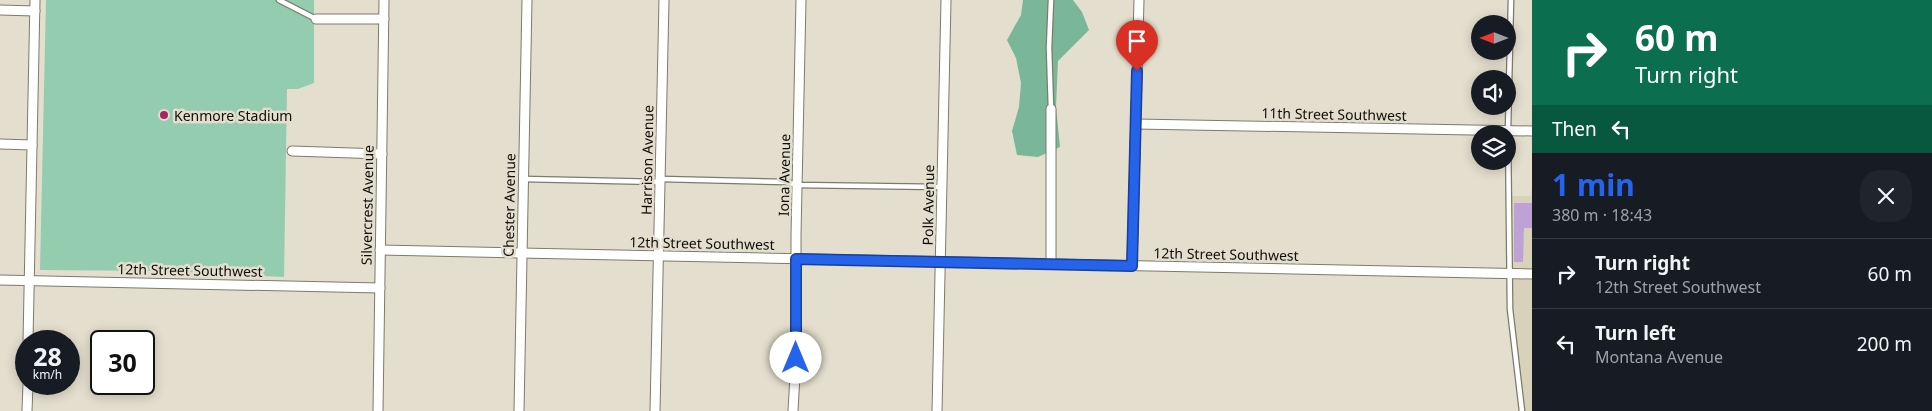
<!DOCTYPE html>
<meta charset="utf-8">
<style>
body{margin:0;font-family:"Noto Sans",sans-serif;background:#20242c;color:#f1f3f6;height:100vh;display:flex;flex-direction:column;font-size:19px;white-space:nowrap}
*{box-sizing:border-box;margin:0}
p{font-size:16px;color:#9ea1a6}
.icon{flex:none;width:28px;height:28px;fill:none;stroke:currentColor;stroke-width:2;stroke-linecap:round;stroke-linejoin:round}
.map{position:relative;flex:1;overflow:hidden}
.details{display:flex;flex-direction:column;background:#171b24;width:400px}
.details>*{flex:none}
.guide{background:#0b6e4f;color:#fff;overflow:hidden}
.needle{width:32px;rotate:270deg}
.buttons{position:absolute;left:1471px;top:15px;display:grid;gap:10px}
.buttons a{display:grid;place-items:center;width:45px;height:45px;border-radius:50%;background:#171b24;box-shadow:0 2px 12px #0003;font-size:25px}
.speed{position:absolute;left:15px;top:330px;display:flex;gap:10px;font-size:25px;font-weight:700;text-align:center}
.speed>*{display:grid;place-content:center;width:65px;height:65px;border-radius:50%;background:#171b24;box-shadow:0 2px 12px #0003;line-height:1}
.speed small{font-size:12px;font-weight:400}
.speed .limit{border:2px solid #111;border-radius:8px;background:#fff;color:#111}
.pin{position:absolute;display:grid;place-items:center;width:42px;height:42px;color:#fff;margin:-51px -21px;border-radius:50% 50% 50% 0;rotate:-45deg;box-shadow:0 0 5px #0007}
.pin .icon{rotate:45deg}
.me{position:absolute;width:55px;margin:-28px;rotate:0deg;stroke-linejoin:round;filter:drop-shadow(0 0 4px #0008)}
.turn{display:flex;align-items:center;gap:18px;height:105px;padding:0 20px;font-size:22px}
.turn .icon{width:65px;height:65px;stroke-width:2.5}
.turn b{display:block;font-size:35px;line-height:42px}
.then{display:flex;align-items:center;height:48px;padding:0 20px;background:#0003;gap:10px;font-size:19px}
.round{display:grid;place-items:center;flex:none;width:52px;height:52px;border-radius:20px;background:#20242c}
.summary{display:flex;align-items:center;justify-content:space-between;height:85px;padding:0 20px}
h1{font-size:30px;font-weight:700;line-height:38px;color:#2563eb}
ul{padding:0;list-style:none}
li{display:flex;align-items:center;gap:15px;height:70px;padding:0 20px;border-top:1px solid #363941}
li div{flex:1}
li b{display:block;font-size:19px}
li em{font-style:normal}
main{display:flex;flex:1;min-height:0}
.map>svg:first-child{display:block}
</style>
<main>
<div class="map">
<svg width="1532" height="411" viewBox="0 0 1532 411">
<rect width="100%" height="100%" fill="#e3decd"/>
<!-- built -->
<polygon fill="#d8d2ba" points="1532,187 1532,411 1522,411 1510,309 1509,196 1531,196"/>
<!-- green -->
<polygon fill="#93ccaf" points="46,0 314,0 314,83 298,89 287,89 284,277 159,271 40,270"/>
<!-- forest -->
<polygon fill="#7ab799" points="1023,0 1073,0 1082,12 1089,30 1058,61 1056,107 1060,147 1038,157 1017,155 1012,131 1019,107 1021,83 1016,58 1007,40 1021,15"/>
<!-- building -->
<polygon fill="#bfa2d5" points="1514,203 1532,203 1532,228 1524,228 1523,262 1514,262"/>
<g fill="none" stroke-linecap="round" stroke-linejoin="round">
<defs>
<g id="lane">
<polyline points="279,0 316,19"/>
<polyline points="1051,0 1049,48 1051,109"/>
<polyline points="1511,0 1508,130 1510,309 1522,411"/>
<polyline points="523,179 661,182"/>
<polyline points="661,179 786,182 797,185 942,187"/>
</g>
<g id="street">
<polyline points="0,10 35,11"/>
<polyline points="316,19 384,19"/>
<polyline points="1051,109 1051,264"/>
<polyline points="1136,124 1532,131"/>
<polyline points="0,144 32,145"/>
<polyline points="292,151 382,154"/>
<polyline points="380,250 1532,274"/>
<polyline points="1132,266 1139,0"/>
<polyline points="0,280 380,288"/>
<polyline points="28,341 35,0"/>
<polyline points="27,411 28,384"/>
<polyline points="378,411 384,0"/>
<polyline points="519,411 527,0"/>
<polyline points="655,411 664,0"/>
<polyline points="793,411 796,358 796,235 801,0"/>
<polyline points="937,411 946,0"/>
</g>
</defs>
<!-- lane casing -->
<use href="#lane" stroke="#7e7a6b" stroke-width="7"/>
<!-- street casing -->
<use href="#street" stroke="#7e7a6b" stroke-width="11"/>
<!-- lane -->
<use href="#lane" stroke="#fff" stroke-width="4.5"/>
<!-- street -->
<use href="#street" stroke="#fff" stroke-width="9"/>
</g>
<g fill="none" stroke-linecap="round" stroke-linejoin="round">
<defs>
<polyline id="route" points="796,358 796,259 1132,266 1137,71"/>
</defs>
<!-- route casing -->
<use href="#route" stroke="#184099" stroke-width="12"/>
<!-- route -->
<use href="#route" stroke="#2563eb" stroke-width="9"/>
</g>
<!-- markers -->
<circle fill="#aa2166" stroke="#e3decd" stroke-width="2" cx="164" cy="115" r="5"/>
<g text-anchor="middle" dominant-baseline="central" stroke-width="5" stroke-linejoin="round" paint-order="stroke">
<!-- street labels -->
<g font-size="14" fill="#0f0e08" stroke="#e3decd">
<text transform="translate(1334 114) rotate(1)">11th Street Southwest</text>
<text transform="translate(647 160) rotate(-89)">Harrison Avenue</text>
<text transform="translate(784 175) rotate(-89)">Iona Avenue</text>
<text transform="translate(367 205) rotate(-89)">Silvercrest Avenue</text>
<text transform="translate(509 205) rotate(-89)">Chester Avenue</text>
<text transform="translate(928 205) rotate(-89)">Polk Avenue</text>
<text transform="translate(702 243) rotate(1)">12th Street Southwest</text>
<text transform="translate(1226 254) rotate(1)">12th Street Southwest</text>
<text transform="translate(190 270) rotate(1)">12th Street Southwest</text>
</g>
<!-- poi labels -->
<g font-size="14" fill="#0f0e08" stroke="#e3decd" text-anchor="start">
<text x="174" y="115">Kenmore Stadium</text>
</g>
</g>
</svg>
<div class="buttons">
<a><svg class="needle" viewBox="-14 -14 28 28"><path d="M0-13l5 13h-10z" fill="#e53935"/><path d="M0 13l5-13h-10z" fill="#9ea1a6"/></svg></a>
<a><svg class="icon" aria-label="sound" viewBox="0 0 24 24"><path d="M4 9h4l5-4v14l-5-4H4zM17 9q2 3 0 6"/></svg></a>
<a><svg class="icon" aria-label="layers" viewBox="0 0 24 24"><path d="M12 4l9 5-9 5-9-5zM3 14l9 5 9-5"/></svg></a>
</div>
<div class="speed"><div>28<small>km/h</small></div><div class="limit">30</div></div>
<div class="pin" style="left:1137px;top:71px;background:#d93025"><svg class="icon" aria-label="arrive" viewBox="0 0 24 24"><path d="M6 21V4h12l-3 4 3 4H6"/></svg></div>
<svg class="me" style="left:796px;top:358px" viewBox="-20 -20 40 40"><circle r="19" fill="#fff"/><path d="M0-13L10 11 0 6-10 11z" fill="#2563eb"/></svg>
</div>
<section class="details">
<div class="guide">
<div class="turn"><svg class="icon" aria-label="right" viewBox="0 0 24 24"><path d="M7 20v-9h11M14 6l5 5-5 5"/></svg><div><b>60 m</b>Turn right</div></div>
<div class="then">Then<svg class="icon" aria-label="left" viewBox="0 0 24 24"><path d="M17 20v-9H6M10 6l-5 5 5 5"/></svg></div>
</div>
<div class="summary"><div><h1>1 min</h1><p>380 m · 18:43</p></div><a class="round"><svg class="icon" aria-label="close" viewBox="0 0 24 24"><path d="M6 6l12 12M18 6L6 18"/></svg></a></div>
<ul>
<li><svg class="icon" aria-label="right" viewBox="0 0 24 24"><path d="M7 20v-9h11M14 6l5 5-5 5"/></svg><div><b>Turn right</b><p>12th Street Southwest</p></div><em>60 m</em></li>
<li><svg class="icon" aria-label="left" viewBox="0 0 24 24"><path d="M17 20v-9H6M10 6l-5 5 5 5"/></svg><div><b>Turn left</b><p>Montana Avenue</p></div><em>200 m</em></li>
</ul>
</section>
</main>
